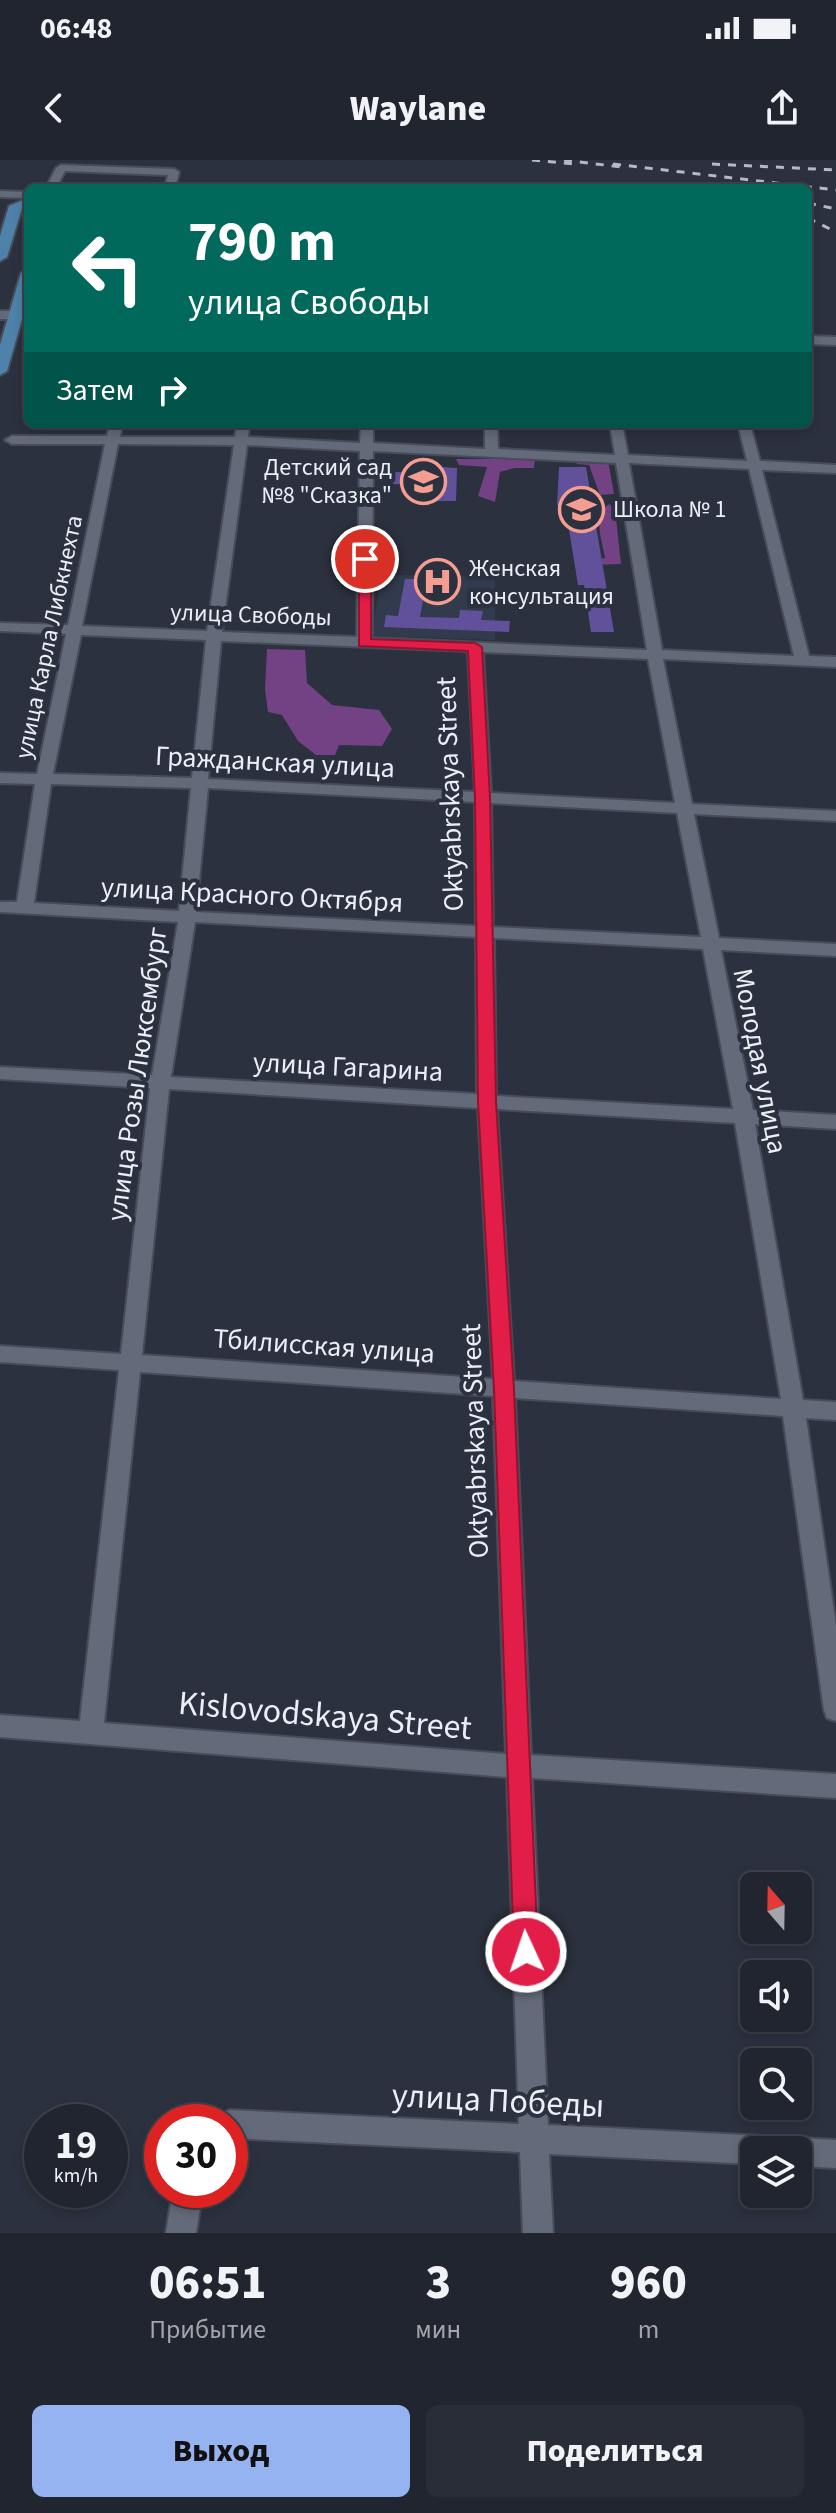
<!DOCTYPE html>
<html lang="ru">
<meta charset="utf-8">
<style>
body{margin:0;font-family:"Source Sans 3",sans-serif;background:#292d37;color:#f1f3f6;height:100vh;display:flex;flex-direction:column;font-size:30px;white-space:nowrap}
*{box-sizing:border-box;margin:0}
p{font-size:26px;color:#a2a5aa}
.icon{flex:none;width:44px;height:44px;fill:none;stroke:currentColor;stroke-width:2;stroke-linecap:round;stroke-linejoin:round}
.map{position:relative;height:2073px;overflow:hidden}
.side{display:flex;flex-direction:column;background:#21252f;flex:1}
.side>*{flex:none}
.hud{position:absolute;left:24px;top:24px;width:788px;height:244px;border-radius:12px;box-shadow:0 4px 12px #0003,0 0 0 2px #3e424b;background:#00695c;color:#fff;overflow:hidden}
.needle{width:52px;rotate:340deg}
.fabs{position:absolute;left:740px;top:1712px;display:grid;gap:16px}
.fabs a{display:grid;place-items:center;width:72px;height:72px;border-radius:12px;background:#21252f;box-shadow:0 4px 12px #0003,0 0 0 2px #3e424b;font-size:40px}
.speed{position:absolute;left:24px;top:1944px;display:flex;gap:16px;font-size:40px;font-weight:700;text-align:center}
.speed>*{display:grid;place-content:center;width:104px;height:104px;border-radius:50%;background:#21252f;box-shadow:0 4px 12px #0003,0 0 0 2px #3e424b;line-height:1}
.speed small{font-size:20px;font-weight:400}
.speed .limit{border:12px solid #d22;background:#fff;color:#111}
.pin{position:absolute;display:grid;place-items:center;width:68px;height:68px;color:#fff;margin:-34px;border:4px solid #fff;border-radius:50%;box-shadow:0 2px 8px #0007}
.me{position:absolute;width:88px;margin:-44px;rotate:357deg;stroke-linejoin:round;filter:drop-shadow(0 0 6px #0008)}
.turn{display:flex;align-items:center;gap:28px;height:168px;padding:0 32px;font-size:36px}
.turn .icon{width:104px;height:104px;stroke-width:2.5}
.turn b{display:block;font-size:56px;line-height:68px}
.then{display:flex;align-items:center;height:76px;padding:0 32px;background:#0003;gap:16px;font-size:30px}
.eta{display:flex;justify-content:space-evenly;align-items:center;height:136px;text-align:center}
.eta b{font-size:48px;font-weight:800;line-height:56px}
.cta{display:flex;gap:16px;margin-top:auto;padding:16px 32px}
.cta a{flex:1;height:92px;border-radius:12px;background:#95b2f1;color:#111;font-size:32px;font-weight:800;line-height:92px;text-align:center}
.cta a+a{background:#292d37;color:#f1f3f6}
.status{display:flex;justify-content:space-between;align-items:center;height:56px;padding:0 40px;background:#21252f;direction:ltr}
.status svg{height:22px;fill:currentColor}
header{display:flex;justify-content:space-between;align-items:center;height:104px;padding:0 32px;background:#21252f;font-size:36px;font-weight:800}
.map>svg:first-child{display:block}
</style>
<div class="status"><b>06:48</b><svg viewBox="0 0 49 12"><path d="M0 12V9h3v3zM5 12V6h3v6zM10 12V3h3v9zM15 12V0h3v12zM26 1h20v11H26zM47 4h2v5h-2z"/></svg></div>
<header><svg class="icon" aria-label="back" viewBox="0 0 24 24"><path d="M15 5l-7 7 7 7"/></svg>Waylane<svg class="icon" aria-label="share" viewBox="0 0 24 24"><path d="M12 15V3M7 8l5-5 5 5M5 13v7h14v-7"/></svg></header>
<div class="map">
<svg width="836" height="2073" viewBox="0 0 836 2073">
<rect width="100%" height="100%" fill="#2c313f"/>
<!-- built -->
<polygon fill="#323a4d" points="381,415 495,416 495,480 372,476"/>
<!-- forest -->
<g fill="#724285">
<polygon points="456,299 535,299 534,308 515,308 500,312 495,342 478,336 487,307 459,305"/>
<polygon points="575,300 608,300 614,334 600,335 589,305 577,304"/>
<path d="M609,344L615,349L621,404L591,405L586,401L605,398C602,380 592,356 609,344Z"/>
<polygon points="267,489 305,490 307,523 332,545 379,550 392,569 382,586 339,585 335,595 316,595 298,581 282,555 268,552 265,529"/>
</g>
<!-- building -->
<g fill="#61519b">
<polygon points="440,307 457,308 456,341 434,341 434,325 388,324 390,312 439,313"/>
<polygon points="559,307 586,307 614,472 591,472 584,425 578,425 565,345 557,345"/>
<polygon points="405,419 427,419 420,457 459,458 460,450 483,451 481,460 510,461 509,472 384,467 386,455 398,456"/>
</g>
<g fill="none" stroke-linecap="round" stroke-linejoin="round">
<defs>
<g id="minor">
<polygon points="61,5 174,9 179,12 175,28 165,28 168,15 65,11 56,28 46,28 56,8"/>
<polygon points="0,31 28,32 28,38 0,37"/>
<rect x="0" y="151" width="28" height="8"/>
<polygon points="808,176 836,177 836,185 808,184"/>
<path d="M110,264H122L120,277H235L237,264H249L248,277L360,283L361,264H373V283L485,289V264H497L498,289L615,295L610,264H622L628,295L747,301L738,264H750L760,301L836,305V313L762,310L809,496L836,497V507L663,499L692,644L836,651V661L694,654L719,778L836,784V796L721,790L753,950L836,955V969L755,964L803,1240L836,1242V1260L806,1258L836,1466V1561L827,1558L824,1550L783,1256L515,1238L531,1595L836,1614V1638L532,1618L548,1965L763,1976L773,1980L777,1990H754V2004L549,1994L553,2073H523L520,1992L230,1978V1962H217L220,1954L230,1950L519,1964L507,1617L0,1577V1555L80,1561L119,1210L0,1202V1186L121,1194L150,928L0,919V907L152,915L178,762L0,752V742H17L35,624L0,623V613L37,614L66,474L0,471V463L68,465L105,284H12L5,280L12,276H107ZM118,284L234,285L207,471L82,466ZM247,285L360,291L357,477L222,472ZM373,291L616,303L647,490L372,478ZM629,303L749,309L794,496L662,490ZM81,475L206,480L192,618L53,614ZM221,481L468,491L475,632L208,619ZM483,492L648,499L675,643L491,633ZM51,624L191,628L179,751L34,743ZM208,628L475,642L476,766L196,752ZM491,643L677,653L701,777L493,767ZM195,762L476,777L477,934L171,917ZM494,778L703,789L733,949L496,936ZM169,929L478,948L493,1219L142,1195ZM497,949L735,963L781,1239L514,1221ZM140,1212L493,1236L506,1594L104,1563Z"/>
<polygon points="798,1978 836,1980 836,2008 798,2006 798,1990 784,1990 788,1982"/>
<polygon points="173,2030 203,2030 196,2073 166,2073"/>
</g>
<g id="major">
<polygon points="28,38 28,46 22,48 7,97 0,101 0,76 9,46"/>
<polygon points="28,109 28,138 7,211 0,215 0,185 21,113"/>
</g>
</defs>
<!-- minor casing -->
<use href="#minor" stroke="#474c58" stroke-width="4"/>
<!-- major casing -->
<use href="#major" stroke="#474c58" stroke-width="4"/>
<!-- minor -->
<use href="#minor" fill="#636a79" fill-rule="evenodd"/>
<!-- major -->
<use href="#major" fill="#4e82aa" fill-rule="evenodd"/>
<!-- rail -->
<g stroke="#b6bac5" stroke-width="3" stroke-dasharray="8 8" stroke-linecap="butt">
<polyline points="532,0 575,4"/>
<polyline points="564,0 621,7"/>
<polyline points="613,4 836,30"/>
<polyline points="712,4 836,10"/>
<polyline points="808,43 836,49"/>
<polyline points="808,58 836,72"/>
</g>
</g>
<!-- route -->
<polygon fill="#e11d48" stroke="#92132f" stroke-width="2" points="365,395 371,399 371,479 475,483 482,487 490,638 496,942 514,1230 538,1792 535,1801 526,1804 518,1801 514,1792 494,1230 478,942 475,638 468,491 359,486 359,399"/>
<!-- icons -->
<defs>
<symbol id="school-ring" viewBox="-11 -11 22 22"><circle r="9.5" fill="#2c313f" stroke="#f59d90" stroke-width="1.5"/><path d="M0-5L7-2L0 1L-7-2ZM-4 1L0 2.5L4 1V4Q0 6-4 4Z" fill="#f59d90"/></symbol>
<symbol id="hospital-ring" viewBox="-11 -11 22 22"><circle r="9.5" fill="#2c313f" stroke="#f59d90" stroke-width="1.5"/><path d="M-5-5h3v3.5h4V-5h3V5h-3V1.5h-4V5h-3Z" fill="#f59d90"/></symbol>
</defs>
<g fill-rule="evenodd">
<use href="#school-ring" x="398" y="296" width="51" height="51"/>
<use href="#school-ring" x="556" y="324" width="51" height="51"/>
<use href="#hospital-ring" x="412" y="396" width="51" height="51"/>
</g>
<g text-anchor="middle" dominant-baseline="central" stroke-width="8" stroke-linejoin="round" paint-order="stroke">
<!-- far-poi labels -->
<g font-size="24" fill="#eaeef7" stroke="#2c313f" text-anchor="start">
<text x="392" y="307" text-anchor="end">Детский сад<tspan x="392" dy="28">№8 "Сказка"</tspan></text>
<text x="613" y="349">Школа № 1</text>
<text x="469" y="408">Женская<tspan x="469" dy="28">консультация</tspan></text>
</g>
<!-- far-street labels -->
<g font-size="24" fill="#eaeef7" stroke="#2c313f">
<text transform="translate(251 455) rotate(2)">улица Свободы</text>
<text transform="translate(49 477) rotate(-78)">улица Карла Либкнехта</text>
</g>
<!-- street labels -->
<g font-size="28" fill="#eaeef7" stroke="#2c313f">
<text transform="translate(275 602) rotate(3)">Гражданская улица</text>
<text transform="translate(450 634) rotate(-92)">Oktyabrskaya Street</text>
<text transform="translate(252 735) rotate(3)">улица Красного Октября</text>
<text transform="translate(760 901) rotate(79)">Молодая улица</text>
<text transform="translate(348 907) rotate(3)">улица Гагарина</text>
<text transform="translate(137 914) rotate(-82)">улица Розы Люксембург</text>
<text transform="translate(324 1186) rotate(4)">Тбилисская улица</text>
<text transform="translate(475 1281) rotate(-92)">Oktyabrskaya Street</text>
</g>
<!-- near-street labels -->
<g font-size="34" fill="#eaeef7" stroke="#2c313f">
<text transform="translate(325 1556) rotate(5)">Kislovodskaya Street</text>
<text transform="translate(498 1941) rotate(3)">улица Победы</text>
</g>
</g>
</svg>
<div class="fabs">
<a><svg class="needle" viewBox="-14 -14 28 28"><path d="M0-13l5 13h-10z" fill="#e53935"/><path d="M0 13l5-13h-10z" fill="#a2a5aa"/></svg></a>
<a><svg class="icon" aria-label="sound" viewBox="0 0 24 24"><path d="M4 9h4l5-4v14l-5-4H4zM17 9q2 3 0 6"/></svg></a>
<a><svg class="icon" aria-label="search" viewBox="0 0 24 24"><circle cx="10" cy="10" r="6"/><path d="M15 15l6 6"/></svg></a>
<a><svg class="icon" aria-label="layers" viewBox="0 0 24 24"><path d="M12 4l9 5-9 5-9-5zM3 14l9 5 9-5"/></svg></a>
</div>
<div class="speed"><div>19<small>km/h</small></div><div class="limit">30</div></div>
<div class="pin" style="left:365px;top:399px;background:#d93025"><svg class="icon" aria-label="arrive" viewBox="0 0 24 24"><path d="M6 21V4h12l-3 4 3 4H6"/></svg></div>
<svg class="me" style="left:526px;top:1792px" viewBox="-20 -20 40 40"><circle r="17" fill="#e11d48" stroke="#fff" stroke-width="3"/><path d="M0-11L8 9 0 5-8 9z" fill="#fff"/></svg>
<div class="hud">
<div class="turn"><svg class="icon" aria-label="left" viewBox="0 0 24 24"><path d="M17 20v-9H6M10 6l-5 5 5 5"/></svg><div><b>790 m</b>улица Свободы</div></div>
<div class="then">Затем<svg class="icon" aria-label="right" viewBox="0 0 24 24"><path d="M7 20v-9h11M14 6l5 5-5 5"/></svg></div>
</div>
</div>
<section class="side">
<div class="eta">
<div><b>06:51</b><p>Прибытие</p></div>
<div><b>3</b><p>мин</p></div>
<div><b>960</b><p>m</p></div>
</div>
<div class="cta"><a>Выход</a><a>Поделиться</a></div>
</section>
